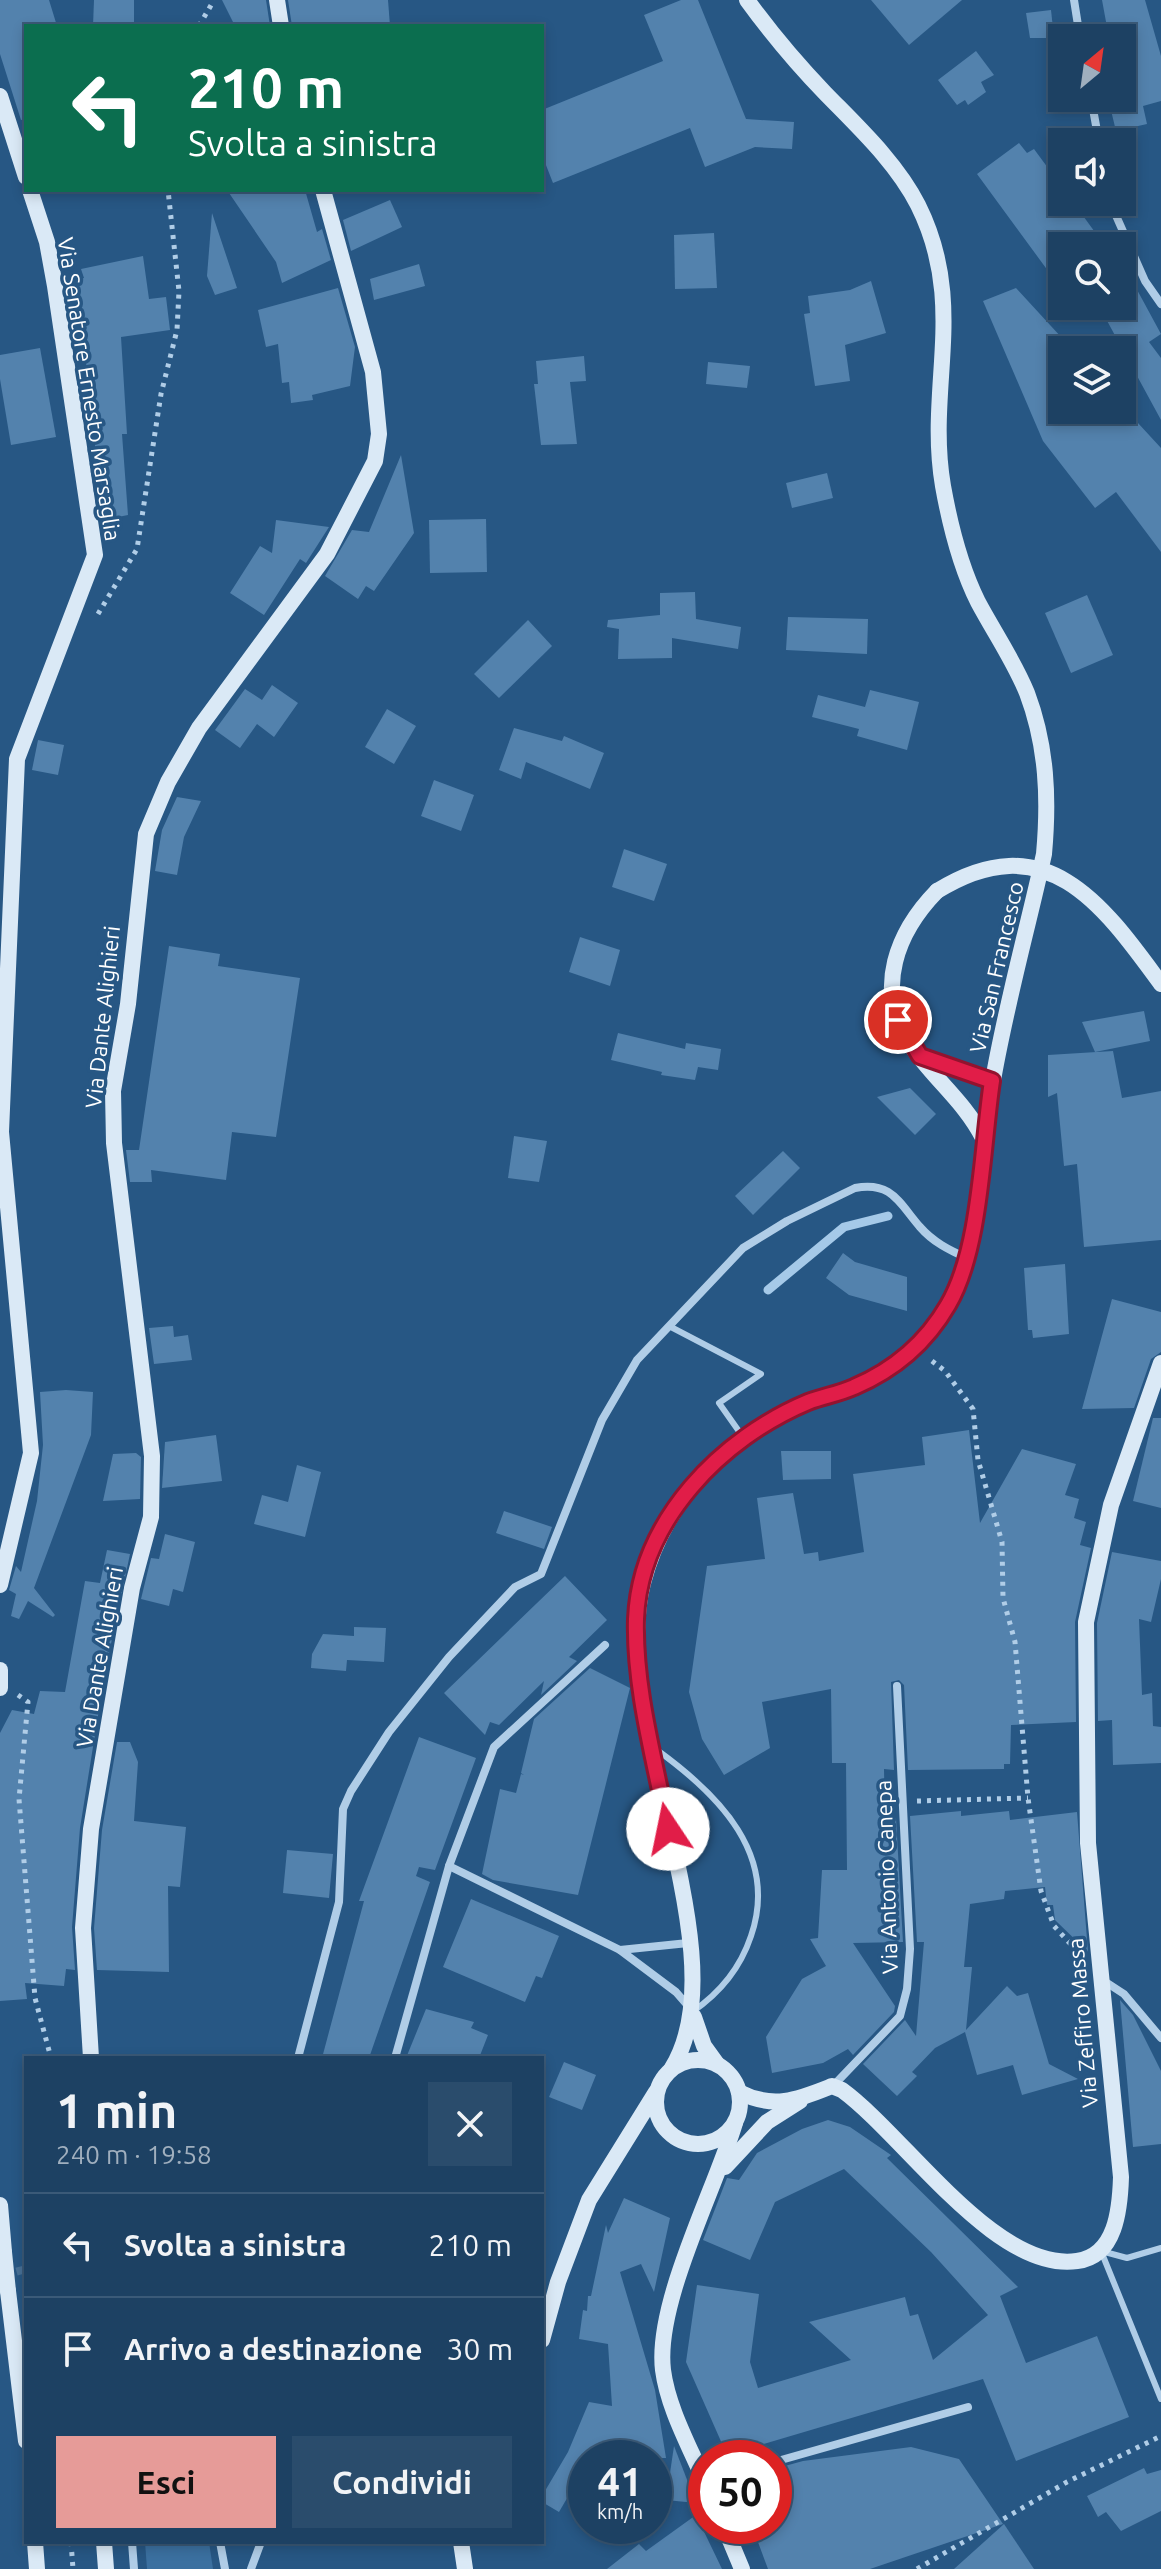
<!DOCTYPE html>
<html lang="it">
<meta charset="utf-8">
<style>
body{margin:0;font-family:Ubuntu,sans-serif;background:#2a4c6c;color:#f1f3f6;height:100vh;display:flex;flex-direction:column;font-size:30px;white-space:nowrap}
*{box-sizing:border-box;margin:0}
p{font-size:26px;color:#a0afbe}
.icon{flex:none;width:44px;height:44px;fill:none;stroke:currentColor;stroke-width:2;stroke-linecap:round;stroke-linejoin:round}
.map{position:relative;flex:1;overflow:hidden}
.side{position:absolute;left:24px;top:2056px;width:520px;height:488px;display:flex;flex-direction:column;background:#1d4163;border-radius:0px;box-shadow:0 4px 12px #0003,0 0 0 2px #3b5a78}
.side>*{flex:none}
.top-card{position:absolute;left:24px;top:24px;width:520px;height:168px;border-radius:0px;box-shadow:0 4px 12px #0003,0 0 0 2px #3b5a78;background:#0b6e4f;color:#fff;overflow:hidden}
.needle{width:52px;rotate:29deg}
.tools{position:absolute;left:1048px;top:24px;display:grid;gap:16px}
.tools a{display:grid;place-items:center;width:88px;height:88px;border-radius:0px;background:#1d4163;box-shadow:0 4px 12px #0003,0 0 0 2px #3b5a78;font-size:40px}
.speed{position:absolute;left:568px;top:2440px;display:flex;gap:16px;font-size:40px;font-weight:700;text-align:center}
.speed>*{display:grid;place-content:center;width:104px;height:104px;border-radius:50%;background:#1d4163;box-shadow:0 4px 12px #0003,0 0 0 2px #3b5a78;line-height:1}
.speed small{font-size:20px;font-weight:400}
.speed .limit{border:12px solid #d22;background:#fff;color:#111}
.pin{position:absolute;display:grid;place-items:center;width:68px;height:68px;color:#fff;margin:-34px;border:4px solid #fff;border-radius:50%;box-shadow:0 2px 8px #0007}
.me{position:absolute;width:88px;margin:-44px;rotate:349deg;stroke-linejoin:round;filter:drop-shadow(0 0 6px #0008)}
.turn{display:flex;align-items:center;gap:28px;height:168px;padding:0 32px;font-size:36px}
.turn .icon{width:104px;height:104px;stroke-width:2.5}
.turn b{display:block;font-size:56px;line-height:68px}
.round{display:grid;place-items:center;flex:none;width:84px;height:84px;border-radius:0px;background:#2a4c6c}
.head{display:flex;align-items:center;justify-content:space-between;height:136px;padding:0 32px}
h1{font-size:48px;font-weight:700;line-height:60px}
.action{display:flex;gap:16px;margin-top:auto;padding:16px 32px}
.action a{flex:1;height:92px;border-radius:0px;background:#e69b98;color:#111;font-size:32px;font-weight:700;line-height:92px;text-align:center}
.action a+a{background:#2a4c6c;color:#f1f3f6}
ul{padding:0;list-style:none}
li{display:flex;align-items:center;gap:24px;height:104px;padding:0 32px;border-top:2px solid #3b5a78}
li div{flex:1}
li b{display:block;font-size:30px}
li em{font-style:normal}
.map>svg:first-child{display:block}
</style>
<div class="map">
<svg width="1161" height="2569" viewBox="0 0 1161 2569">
<rect width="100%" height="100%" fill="#275784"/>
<!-- green -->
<polygon fill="#3b70a0" points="145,2542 209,2542 213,2569 147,2569"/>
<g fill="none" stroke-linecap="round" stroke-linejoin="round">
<!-- stream -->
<polyline stroke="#a5c9e8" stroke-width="9" points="768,1290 844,1227 888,1216"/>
</g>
<!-- building -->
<g fill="#5382ad">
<polygon points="0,0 49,0 57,26 26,26 26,119 21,120 0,54"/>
<polygon points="94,0 134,0 134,26 93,26"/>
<polygon points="222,0 266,0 270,26 235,26"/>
<polygon points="288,0 388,0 390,26 292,26"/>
<polygon points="681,0 698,0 746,119 794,122 792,149 755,147 705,167 690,128 553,183 542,155 542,110 663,61 644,15"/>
<polygon points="871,0 962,0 909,45"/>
<polygon points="1102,0 1145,0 1161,56 1161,101 1143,106 1147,124 1116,131 1108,98 1122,98 1122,38 1109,38"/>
<polygon points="1051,10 1054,38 1030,38 1026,13"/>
<polygon points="976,51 994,75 981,82 986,92 968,105 965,100 957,105 938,80"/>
<polygon points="1019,143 1027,153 1034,149 1062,187 1062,202 1073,202 1105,246 1062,246 1062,290 977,174"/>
<polygon points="227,190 305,190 317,232 322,229 331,260 282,283 276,262"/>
<polygon points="390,200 402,227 351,251 343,220"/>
<polygon points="212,213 237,288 215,295 207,276"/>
<polygon points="714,233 717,288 675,289 674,235"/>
<polygon points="143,256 149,299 166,297 170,330 121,337 127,434 122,434 128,515 103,520 77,279 84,278 81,269"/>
<polygon points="1122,262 1161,334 1149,342 1161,358 1161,420 1099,306 1122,306"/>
<polygon points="419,264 425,286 374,300 370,279"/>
<polygon points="871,281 886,333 845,345 850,381 815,386 804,314 810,313 808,296 850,290"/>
<polygon points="338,288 355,347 350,386 312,395 313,400 291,403 289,382 282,383 278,344 266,347 258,310"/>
<polygon points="1016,288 1062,338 1062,410 1126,410 1161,448 1161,552 1116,492 1095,508 1043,441 983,301"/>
<polygon points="40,348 56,437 11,445 0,379 0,355"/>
<polygon points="584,356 586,381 570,382 577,444 541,445 534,384 538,384 536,361"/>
<polygon points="708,362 750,366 747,388 706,384"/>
<polygon points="401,455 414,533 374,591 366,586 358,599 325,576 352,530 369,532"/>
<polygon points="827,473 833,498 792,508 786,483"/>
<polygon points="486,519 487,572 430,573 429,520"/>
<polygon points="276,520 329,527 306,563 300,559 264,615 230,593 260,546 272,553"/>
<polygon points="695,592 696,619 741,627 738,649 672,638 672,658 618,659 619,629 607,627 608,620 660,615 660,593"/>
<polygon points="1087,595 1113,655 1071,673 1045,613"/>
<polygon points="788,617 868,619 867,654 786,650"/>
<polygon points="528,620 552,646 499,698 474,674"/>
<polygon points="272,685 298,703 274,737 257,724 240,748 215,730 245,689 262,700"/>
<polygon points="870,690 919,702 907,750 857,736 859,729 812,717 818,695 865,707"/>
<polygon points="387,709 416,726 394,764 365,747"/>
<polygon points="514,728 562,741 564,736 604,753 590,789 526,762 521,779 499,770"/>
<polygon points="38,740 64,745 58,775 32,770"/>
<polygon points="434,780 474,795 461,831 421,816"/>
<polygon points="177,797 201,801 184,837 177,875 155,871 162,830"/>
<polygon points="624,849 667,864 654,901 612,887"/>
<polygon points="580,937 620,950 610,986 569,972"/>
<polygon points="169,946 220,954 218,966 300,978 276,1137 232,1132 226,1180 151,1170 152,1182 130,1182 126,1150 139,1150"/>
<polygon points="1144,1011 1150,1041 1095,1052 1082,1022"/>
<polygon points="618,1033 685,1049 686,1043 721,1049 718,1070 698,1067 695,1080 661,1075 662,1072 611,1060"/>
<polygon points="1113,1051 1122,1098 1161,1091 1161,1240 1084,1247 1077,1164 1064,1166 1057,1093 1048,1097 1048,1055"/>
<polygon points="910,1088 936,1114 915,1135 877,1097"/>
<polygon points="514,1136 547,1141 539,1182 508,1178"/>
<polygon points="783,1151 800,1168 753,1215 735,1196"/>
<polygon points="843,1253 855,1262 907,1277 907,1311 849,1295 826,1278"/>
<polygon points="1065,1264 1069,1334 1033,1338 1032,1330 1028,1330 1024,1268"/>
<polygon points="1112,1299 1161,1312 1161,1352 1151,1359 1134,1408 1082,1409"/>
<polygon points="173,1326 174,1337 188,1335 192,1360 154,1364 149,1328"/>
<polygon points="66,1390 93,1392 91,1435 34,1588 55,1615 53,1617 28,1601 19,1619 11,1616 16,1594 9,1590 16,1566 21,1572 37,1501 43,1445 40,1392"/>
<polygon points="1153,1418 1161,1418 1161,1508 1133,1501"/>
<polygon points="969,1430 980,1523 1022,1449 1076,1464 1065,1495 1079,1499 1074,1518 1086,1522 1080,1545 1091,1548 1075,1622 1076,1722 1011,1725 1010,1764 1004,1764 1004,1769 908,1770 904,1685 899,1680 891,1682 894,1770 884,1769 885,1819 896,1818 903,1942 853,1943 895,2006 894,2012 853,2055 848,2049 823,2063 772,2073 766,2037 802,1979 826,1966 810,1939 818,1938 822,1870 847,1870 846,1763 832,1763 831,1689 762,1702 770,1748 724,1775 702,1739 689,1692 707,1566 765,1559 757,1498 793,1493 804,1554 818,1552 819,1561 864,1552 853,1474 925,1465 922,1437"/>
<polygon points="216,1435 222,1481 162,1488 165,1442"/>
<polygon points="781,1451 831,1451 831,1479 783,1480"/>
<polygon points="136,1453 141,1457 140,1499 103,1501 113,1454"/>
<polygon points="297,1465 321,1472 305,1537 254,1524 262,1495 288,1502"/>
<polygon points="504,1511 552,1527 544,1549 496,1533"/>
<polygon points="165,1534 195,1542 183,1592 173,1589 169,1606 141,1599 151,1558 159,1559"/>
<polygon points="107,1550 130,1554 105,1672 80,1828 72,1927 75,1970 66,1969 64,1986 25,1983 27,1999 0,2001 0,1733 12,1710 34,1714 40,1691 65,1692 85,1581 100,1583"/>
<polygon points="1112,1552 1161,1561 1161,1579 1151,1622 1139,1619 1142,1695 1152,1693 1153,1726 1161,1727 1161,1763 1113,1765 1112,1720 1098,1721 1097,1623"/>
<polygon points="565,1576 607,1620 569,1657 577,1661 541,1695 544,1681 499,1725 490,1722 485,1735 444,1693"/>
<polygon points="354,1627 386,1628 384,1662 347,1660 346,1671 311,1668 312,1654 323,1634 354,1636"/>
<polygon points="590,1668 630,1688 578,1895 493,1880 482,1874 500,1789 516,1793 521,1774 524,1775 521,1773 534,1719"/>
<polygon points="419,1737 476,1758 435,1870 419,1867 416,1876 430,1882 369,2058 322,2058 364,1901 359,1901"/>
<polygon points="117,1742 130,1742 138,1762 134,1821 186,1827 180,1887 168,1886 169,1972 97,1970 94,1928 102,1830"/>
<polygon points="961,1811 961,1816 1009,1811 1010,1820 1077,1812 1088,1952 1055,1920 1053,1905 1047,1905 1045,1887 1005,1891 1004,1899 970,1904 964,1967 972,1967 966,2030 1007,1986 1017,1996 1028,1993 1049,2064 1078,2079 1022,2095 1013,2065 977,2075 965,2032 935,2048 912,2072 917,2076 897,2096 863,2064 905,2020 916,2036 924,1942 917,1942 910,1816"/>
<polygon points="287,1850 333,1854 329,1898 283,1893"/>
<polygon points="471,1899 559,1936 542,1978 536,1976 525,2002 443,1967"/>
<polygon points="1120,2000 1133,2015 1161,2071 1161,2144 1133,2147"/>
<polygon points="426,2009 474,2022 471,2028 488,2035 479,2058 406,2058"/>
<polygon points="564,2062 596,2075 582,2110 549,2097"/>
<polygon points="828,2120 850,2127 891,2155 887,2158 1018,2287 1000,2296 1026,2363 1097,2336 1129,2417 1016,2461 983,2379 727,2455 686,2362 697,2285 759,2294 750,2362 758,2388 851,2360 809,2322 905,2297 910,2316 918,2314 933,2360 988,2315 931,2252 844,2169 775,2202 750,2260 703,2240 727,2178 739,2180 757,2153 802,2129"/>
<polygon points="624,2198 670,2218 654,2292 641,2264 620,2272 655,2390 666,2458 634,2458 626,2439 596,2458 586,2458 586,2496 573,2488 559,2512 542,2502 542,2496 568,2452 589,2402 612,2406 608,2344 579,2339 583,2310 587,2311 588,2296 591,2296 606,2225 608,2233"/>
<polygon points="674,2446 696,2503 666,2500"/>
<polygon points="911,2447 959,2459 1003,2524 870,2569 768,2569 752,2526 774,2526 774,2469 803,2461"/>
<polygon points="1144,2468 1147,2474 1161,2470 1161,2511 1121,2531 1106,2512 1098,2517 1087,2496"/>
<polygon points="696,2515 722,2569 607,2569 639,2544 646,2551"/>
<polygon points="1004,2524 1034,2569 954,2569"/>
</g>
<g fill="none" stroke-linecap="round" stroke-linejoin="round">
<!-- street-tunnel -->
<polyline stroke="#477096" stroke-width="8" stroke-dasharray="8 4" stroke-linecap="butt" points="5,2275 26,2269"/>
<!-- path -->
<g stroke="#b0cde7" stroke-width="5" stroke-dasharray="4 6" stroke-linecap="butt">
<polyline points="199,26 214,0"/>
<polyline points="98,614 137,549 161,394 177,330 179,291 168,190"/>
<polyline points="932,1361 945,1371 973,1409 978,1460 1002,1542 1003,1598 1015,1642 1028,1798 1041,1891 1054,1926 1076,1950"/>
<polyline points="18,1695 28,1702 19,1799 35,1998 51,2058"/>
<polyline points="917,1801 1028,1798"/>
<polyline points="71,2542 73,2569"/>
<polyline points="917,2569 1067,2482 1161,2436"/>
</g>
<!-- lane -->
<g stroke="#b0cde7" stroke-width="6">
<polyline points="669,1326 761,1374 719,1403 743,1437"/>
<path d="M657,1750C719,1795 779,1855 751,1936C740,1969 720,1993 692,2012"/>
<polyline points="1101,2251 1161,2399"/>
<polyline points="1101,2251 1127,2258 1161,2248"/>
</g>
<!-- street -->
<g stroke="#b0cde7" stroke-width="8">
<polyline points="1074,0 1080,38"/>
<polyline points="1091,98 1099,142"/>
<polyline points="1110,202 1145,281 1161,304"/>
<polyline points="605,1645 494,1747 449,1866 620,1950"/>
<polyline points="688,1943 620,1950 676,1992 689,2007"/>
<polyline points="1101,1979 1124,1994 1161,2038"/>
<path d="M298,2058L339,1902L343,1809L351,1791L389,1732L449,1657L515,1587L541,1574L602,1420L637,1360L743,1248L787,1221L855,1188C892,1181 899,1203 920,1227C933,1242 949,1250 967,1258"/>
<polyline points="395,2058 449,1866"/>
<polyline points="833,2086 900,2016 907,1989 910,1949 897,1686"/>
<polyline points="774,2462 968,2407"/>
<polyline points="132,2542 134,2569"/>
<polyline points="220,2542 225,2569"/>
<polyline points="251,2569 261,2542"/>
</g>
<!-- secondary -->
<g stroke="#dae9f6" stroke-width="16">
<polyline points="277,0 281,26"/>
<polyline points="0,96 26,177"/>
<path d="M937,891C897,932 875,988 908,1041C930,1076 964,1100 983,1138"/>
<polyline points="925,1058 992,1081"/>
<polyline points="0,1585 31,1453 1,1132 17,759 95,555 55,286 47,242 30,190"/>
<polyline points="0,1670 0,1688"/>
<polyline points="694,2017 704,2046 717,2064"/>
<polyline points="91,2058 83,1928 91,1829 132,1588 151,1517 152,1456 114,1143 113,1091 128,1004 146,834 168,782 199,728 327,554 375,461 379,434 373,372 323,190"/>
<circle cx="698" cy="2102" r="42"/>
<path d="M672,2068C742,1954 608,1718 643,1583C661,1513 711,1452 774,1418C799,1404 825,1398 852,1388C892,1373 922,1345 946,1309C982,1255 981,1151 992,1086C1005,1008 1027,931 1044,854C1049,799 1047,746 1027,693C1014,661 994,632 978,602C960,566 950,525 943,486C926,387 968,305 918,205C896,162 858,127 825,93C797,64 771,33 747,0"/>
<path d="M739,2092C774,2110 799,2099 832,2086L842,2090C905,2136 996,2273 1077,2261C1116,2256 1120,2209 1121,2177L1088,1843L1086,1622L1111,1505L1161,1363"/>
<polyline points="725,2167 767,2122 800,2101"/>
<polyline points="0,2205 4,2252"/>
<polyline points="8,2291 26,2441"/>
<polyline points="542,2340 558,2282 589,2200 656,2092"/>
<path d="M706,2485C691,2449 668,2409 663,2370C655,2303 715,2190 735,2123"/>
<polyline points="724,2526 742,2569"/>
<polyline points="35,2542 37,2569"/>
<polyline points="104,2542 106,2569"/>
<polyline points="461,2542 465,2569"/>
</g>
<!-- secondary-bridge -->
<g stroke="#dae9f6" stroke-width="16">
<path d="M937,891C1045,824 1102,903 1161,984"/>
<polyline points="4,2252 8,2291"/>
</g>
</g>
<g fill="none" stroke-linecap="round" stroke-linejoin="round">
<defs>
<path id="route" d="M668,1829C655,1761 634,1688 636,1619C640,1520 722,1438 808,1402C823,1396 839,1394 854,1387C894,1370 926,1343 948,1305C981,1249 982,1147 992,1081L920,1056L898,1020"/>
</defs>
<!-- route casing -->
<use href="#route" stroke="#92132f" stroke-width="20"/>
<!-- route -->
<use href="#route" stroke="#e11d48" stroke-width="14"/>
</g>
<g text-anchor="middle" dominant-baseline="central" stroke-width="7" stroke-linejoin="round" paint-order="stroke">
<!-- street labels -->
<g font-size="22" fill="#fff" stroke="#275784">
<text transform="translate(90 389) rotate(81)">Via Senatore Ernesto Marsaglia</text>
<text transform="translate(996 967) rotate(-77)">Via San Francesco</text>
<text transform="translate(102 1017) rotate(-84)">Via Dante Alighieri</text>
<text transform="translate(99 1657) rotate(-80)">Via Dante Alighieri</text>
<text transform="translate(886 1877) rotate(-92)">Via Antonio Canepa</text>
<text transform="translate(1082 2023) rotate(-95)">Via Zeffiro Massa</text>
</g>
</g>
</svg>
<div class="tools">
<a><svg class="needle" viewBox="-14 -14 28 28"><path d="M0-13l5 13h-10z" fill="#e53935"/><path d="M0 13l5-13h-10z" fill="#a0afbe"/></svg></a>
<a><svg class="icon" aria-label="sound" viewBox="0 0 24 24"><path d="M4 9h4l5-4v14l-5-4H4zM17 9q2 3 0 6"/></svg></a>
<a><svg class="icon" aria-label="search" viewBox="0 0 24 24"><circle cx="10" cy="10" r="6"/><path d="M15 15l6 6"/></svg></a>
<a><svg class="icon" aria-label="layers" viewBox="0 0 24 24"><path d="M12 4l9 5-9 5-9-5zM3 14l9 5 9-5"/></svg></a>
</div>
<div class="speed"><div>41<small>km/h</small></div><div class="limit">50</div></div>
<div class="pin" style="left:898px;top:1020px;background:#d93025"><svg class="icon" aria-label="arrive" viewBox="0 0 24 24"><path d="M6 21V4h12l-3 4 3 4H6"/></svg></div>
<svg class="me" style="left:668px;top:1829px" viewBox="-20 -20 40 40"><circle r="19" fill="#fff"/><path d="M0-13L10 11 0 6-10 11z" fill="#e11d48"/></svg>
<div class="top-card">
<div class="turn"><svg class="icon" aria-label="left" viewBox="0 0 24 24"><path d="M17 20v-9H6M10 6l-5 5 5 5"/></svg><div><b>210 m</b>Svolta a sinistra</div></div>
</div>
<section class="side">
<div class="head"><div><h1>1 min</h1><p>240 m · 19:58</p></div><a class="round"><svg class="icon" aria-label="close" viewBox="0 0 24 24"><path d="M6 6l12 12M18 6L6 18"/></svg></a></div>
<ul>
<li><svg class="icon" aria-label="left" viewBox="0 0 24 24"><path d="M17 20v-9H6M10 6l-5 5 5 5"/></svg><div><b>Svolta a sinistra</b></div><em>210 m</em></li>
<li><svg class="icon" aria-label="arrive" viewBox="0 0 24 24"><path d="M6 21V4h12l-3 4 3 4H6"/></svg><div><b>Arrivo a destinazione</b></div><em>30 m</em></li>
</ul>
<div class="action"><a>Esci</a><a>Condividi</a></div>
</section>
</div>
